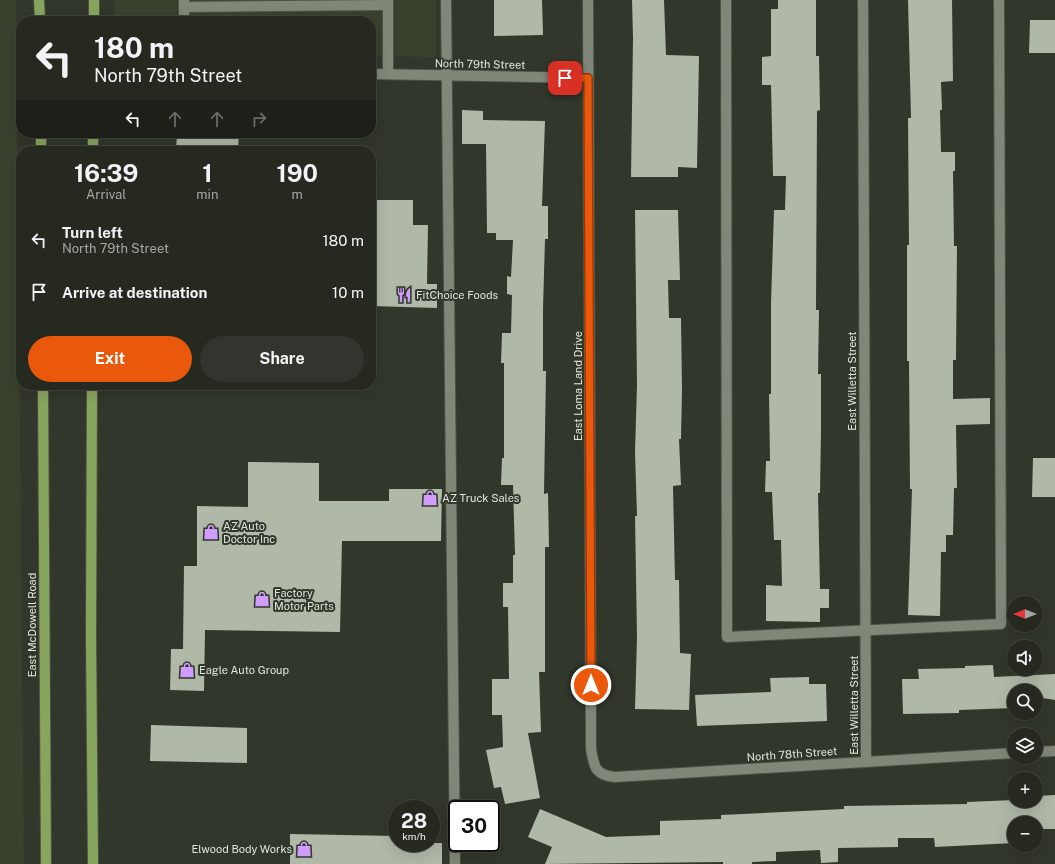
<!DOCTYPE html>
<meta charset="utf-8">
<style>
body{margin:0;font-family:"Public Sans",sans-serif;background:#31352d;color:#f1f3f6;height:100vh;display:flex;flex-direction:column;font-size:15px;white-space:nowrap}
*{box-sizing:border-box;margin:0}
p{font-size:13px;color:#a3a6a5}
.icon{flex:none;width:22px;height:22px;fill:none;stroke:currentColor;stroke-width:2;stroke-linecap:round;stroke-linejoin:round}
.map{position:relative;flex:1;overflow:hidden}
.panel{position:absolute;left:16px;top:146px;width:360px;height:244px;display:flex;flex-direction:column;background:#252920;border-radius:16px;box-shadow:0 4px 16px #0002,0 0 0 1px #42453e}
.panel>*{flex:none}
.top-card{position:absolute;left:16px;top:16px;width:360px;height:122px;border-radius:16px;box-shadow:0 4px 16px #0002,0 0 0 1px #42453e;background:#252920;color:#f1f3f6;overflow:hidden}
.needle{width:26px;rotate:270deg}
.tools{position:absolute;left:1007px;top:596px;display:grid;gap:8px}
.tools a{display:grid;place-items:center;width:36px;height:36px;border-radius:50%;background:#252920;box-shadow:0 4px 16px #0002,0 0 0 1px #42453e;font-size:20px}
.speed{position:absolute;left:388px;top:800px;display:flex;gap:8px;font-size:20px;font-weight:700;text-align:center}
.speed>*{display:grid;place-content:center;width:52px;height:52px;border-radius:50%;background:#252920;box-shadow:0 4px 16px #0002,0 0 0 1px #42453e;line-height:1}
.speed small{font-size:10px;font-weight:400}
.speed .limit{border:2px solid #111;border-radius:6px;background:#fff;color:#111}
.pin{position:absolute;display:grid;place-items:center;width:34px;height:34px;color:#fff;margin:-17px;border-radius:8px;box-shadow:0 2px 6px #0006}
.me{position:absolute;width:44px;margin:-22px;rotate:0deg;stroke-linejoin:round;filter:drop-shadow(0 0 3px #0008)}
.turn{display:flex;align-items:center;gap:14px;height:84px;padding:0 12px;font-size:18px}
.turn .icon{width:52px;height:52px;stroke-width:2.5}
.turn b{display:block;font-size:28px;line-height:34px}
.lanes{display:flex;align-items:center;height:38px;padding:0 12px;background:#0003;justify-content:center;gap:20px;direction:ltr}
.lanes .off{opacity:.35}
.eta{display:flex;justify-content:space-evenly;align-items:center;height:68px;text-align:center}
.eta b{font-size:24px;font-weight:700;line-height:28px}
.action{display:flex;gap:8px;margin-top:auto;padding:8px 12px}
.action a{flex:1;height:46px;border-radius:24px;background:#ea580c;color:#fff;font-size:16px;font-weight:700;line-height:46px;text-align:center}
.action a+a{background:#31352d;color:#f1f3f6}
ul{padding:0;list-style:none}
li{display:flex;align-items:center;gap:12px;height:52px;padding:0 12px}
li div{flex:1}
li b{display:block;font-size:15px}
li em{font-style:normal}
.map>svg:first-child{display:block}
</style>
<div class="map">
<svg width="1055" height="864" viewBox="0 0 1055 864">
<rect width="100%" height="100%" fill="#31372a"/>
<!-- built -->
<g fill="#39412e">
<polygon points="0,0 16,0 24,864 0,864"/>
<polygon points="114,0 436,0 436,57 371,56 371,21 114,21"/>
</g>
<!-- building -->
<g fill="#b0b8a8">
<polygon points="494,0 542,0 543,35 494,36"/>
<polygon points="632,0 664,0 666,55 699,56 697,168 678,167 678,177 631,177 633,38"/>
<polygon points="778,0 816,0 816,56 819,56 820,110 817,111 816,310 819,310 818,374 821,374 821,430 820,493 818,493 820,589 829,589 829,608 820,608 820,622 766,621 766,585 782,586 781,540 774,540 772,492 765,492 766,461 770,461 769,394 771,394 771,303 774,210 785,210 786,176 773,176 771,85 762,85 762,57 771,56 771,9 778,9"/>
<polygon points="908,0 952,0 953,81 941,82 942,110 940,110 941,152 955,152 955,171 953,171 954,246 957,246 956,360 953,360 953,399 990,398 990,424 956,425 957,488 954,488 953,535 946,535 946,552 941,552 940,616 908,615 912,489 910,489 909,361 907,361 907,245 909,245 908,118 911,118"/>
<polygon points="1030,20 1055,20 1055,53 1029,53"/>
<polygon points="462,110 483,111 483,120 545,121 542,206 548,206 548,239 545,239 543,309 543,371 546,371 544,494 548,493 549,547 545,547 545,672 539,672 541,732 528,733 540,798 505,804 501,787 494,788 486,750 503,747 502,715 492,715 492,679 509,679 508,607 503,607 503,583 513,583 513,555 515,555 513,485 501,485 502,458 504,458 504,363 501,363 502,333 511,333 512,295 507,294 507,276 511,277 513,240 496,240 496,233 487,233 486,144 462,144"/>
<polygon points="177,133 239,133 238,151 176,151"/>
<polygon points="371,200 413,200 413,225 428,225 427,284 437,284 437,308 371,306"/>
<polygon points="635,210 678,210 680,280 668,280 669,318 681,318 682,389 681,439 679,439 681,485 673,486 675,580 679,580 680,653 691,654 689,710 635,709 637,637 635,516 637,516 635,452 637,385"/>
<polygon points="1033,458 1055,458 1055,497 1032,497"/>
<polygon points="248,462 319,463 319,501 389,501 389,489 442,489 441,541 342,541 340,632 205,630 204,691 170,690 171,649 183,649 184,566 197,566 197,506 248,507"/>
<polygon points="993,665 994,677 1055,674 1055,700 1036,697 1036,691 1014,691 1014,708 959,710 959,713 903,714 902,679 919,679 918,669 965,668 965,666"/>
<polygon points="809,677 809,684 826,684 827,721 697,726 695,695 771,692 770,678"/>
<polygon points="151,725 247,728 247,763 150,761"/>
<polygon points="1055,795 1055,829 1036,829 1036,823 1014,823 1014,843 935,847 934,838 898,838 898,847 838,848 838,862 821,863 820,850 776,852 776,861 752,862 752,864 723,864 723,862 545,864 552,847 528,837 540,809 606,837 660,835 660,821 721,819 721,815 844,809 844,806 967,804 967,802 1014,800 1036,801 1036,796"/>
<polygon points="290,834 397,836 397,843 442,843 442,864 290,864"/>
</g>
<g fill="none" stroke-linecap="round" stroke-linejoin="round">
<defs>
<g id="service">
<polyline points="388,0 388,74"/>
<polyline points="446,0 455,864"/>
<polyline points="726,0 727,637 1001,624 999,0"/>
<polyline points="184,7 388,5"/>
<polyline points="184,21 184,0"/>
</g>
<g id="minor">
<path d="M588,0L591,749C594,767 595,775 615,777L1014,753"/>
<polyline points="863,0 866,761"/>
<polyline points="371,74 588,78"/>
<polyline points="1036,752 1055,751"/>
</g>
<g id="primary">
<polyline points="39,0 40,21"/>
<polyline points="94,0 94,21"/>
<polyline points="41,133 41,151"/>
<polyline points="93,151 93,133"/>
<polyline points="43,385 46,864"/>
<polyline points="92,385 91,636 93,864"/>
</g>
</defs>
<!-- service casing -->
<use href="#service" stroke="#4d5247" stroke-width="12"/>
<!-- minor casing -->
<use href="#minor" stroke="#4d5247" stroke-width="12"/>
<!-- primary casing -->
<use href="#primary" stroke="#4d5247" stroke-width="12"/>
<!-- service -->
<use href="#service" stroke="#808778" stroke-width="10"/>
<!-- minor -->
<use href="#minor" stroke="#808778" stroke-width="10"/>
<!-- primary -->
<use href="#primary" stroke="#88a55e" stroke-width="10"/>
</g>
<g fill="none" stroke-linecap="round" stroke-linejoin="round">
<defs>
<polyline id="route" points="565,78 588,78 591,685"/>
</defs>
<!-- route casing -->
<use href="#route" stroke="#983908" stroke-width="10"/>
<!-- route -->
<use href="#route" stroke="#ea580c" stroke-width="7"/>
</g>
<!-- icons -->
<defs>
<symbol id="restaurant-bare" viewBox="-9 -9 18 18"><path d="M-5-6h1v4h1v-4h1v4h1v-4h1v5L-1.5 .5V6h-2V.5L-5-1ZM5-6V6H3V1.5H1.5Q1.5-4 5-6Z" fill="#d09dfe" stroke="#31372a" stroke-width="2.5" paint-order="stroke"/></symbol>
<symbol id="shop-bare" viewBox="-9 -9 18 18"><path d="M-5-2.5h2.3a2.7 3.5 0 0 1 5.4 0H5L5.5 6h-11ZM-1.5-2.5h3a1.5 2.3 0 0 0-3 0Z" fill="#d09dfe" stroke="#31372a" stroke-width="2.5" paint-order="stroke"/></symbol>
</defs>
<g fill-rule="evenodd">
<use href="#restaurant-bare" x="393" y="284" width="22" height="22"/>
<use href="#shop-bare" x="419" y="487" width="22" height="22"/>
<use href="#shop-bare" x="200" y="521" width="22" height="22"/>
<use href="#shop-bare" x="251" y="588" width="22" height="22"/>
<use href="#shop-bare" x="176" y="659" width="22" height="22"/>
<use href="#shop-bare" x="293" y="838" width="22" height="22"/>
</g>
<g text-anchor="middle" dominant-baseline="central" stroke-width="4" stroke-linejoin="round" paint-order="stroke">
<!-- street labels -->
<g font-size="11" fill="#e1e5dc" stroke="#31372a">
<text transform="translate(480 64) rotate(1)">North 79th Street</text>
<text transform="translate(852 381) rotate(-90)">East Willetta Street</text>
<text transform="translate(578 386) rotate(-90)">East Loma Land Drive</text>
<text transform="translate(32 625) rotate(-90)">East McDowell Road</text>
<text transform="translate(854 705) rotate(-90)">East Willetta Street</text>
<text transform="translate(792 754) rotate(-4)">North 78th Street</text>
</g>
<!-- poi labels -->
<g font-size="11" fill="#e1e5dc" stroke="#31372a" text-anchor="start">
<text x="416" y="295">FitChoice Foods</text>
<text x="442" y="498">AZ Truck Sales</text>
<text x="223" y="526">AZ Auto<tspan x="223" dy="13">Doctor Inc</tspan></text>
<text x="274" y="593">Factory<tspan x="274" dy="13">Motor Parts</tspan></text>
<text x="199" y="670">Eagle Auto Group</text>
<text x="292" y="849" text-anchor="end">Elwood Body Works</text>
</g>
</g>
</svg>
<div class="tools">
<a><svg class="needle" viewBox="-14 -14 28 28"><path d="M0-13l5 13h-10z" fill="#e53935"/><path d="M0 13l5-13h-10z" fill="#a3a6a5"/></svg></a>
<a><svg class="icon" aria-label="sound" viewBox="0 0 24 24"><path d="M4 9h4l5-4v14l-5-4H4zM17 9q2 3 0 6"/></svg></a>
<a><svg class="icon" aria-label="search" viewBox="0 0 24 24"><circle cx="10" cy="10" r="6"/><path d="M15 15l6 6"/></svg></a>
<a><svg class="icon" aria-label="layers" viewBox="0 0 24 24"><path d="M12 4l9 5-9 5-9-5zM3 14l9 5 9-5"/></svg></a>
<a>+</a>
<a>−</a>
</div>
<div class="speed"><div>28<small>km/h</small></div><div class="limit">30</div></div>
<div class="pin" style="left:565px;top:78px;background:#d93025"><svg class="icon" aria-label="arrive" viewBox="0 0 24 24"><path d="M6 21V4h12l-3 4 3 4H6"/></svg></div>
<svg class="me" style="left:591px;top:685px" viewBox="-20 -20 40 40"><circle r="17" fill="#ea580c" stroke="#fff" stroke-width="3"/><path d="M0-11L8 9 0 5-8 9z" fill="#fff"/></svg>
<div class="top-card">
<div class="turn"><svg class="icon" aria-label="left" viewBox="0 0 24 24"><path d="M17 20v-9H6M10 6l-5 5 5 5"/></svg><div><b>180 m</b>North 79th Street</div></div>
<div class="lanes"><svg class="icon" aria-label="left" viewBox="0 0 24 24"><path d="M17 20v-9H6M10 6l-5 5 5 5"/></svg><svg class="icon off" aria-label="ahead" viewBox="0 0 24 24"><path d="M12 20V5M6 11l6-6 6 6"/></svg><svg class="icon off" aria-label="ahead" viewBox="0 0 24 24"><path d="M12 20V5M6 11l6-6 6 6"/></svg><svg class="icon off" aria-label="right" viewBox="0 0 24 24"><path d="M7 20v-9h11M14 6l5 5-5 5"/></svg></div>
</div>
<section class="panel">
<div class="eta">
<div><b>16:39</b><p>Arrival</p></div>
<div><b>1</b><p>min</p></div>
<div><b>190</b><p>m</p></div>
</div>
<ul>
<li><svg class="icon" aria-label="left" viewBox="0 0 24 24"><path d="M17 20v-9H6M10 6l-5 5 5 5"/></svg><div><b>Turn left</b><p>North 79th Street</p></div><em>180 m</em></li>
<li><svg class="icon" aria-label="arrive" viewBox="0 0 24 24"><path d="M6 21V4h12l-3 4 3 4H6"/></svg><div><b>Arrive at destination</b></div><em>10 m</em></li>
</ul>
<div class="action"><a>Exit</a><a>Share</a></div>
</section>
</div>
